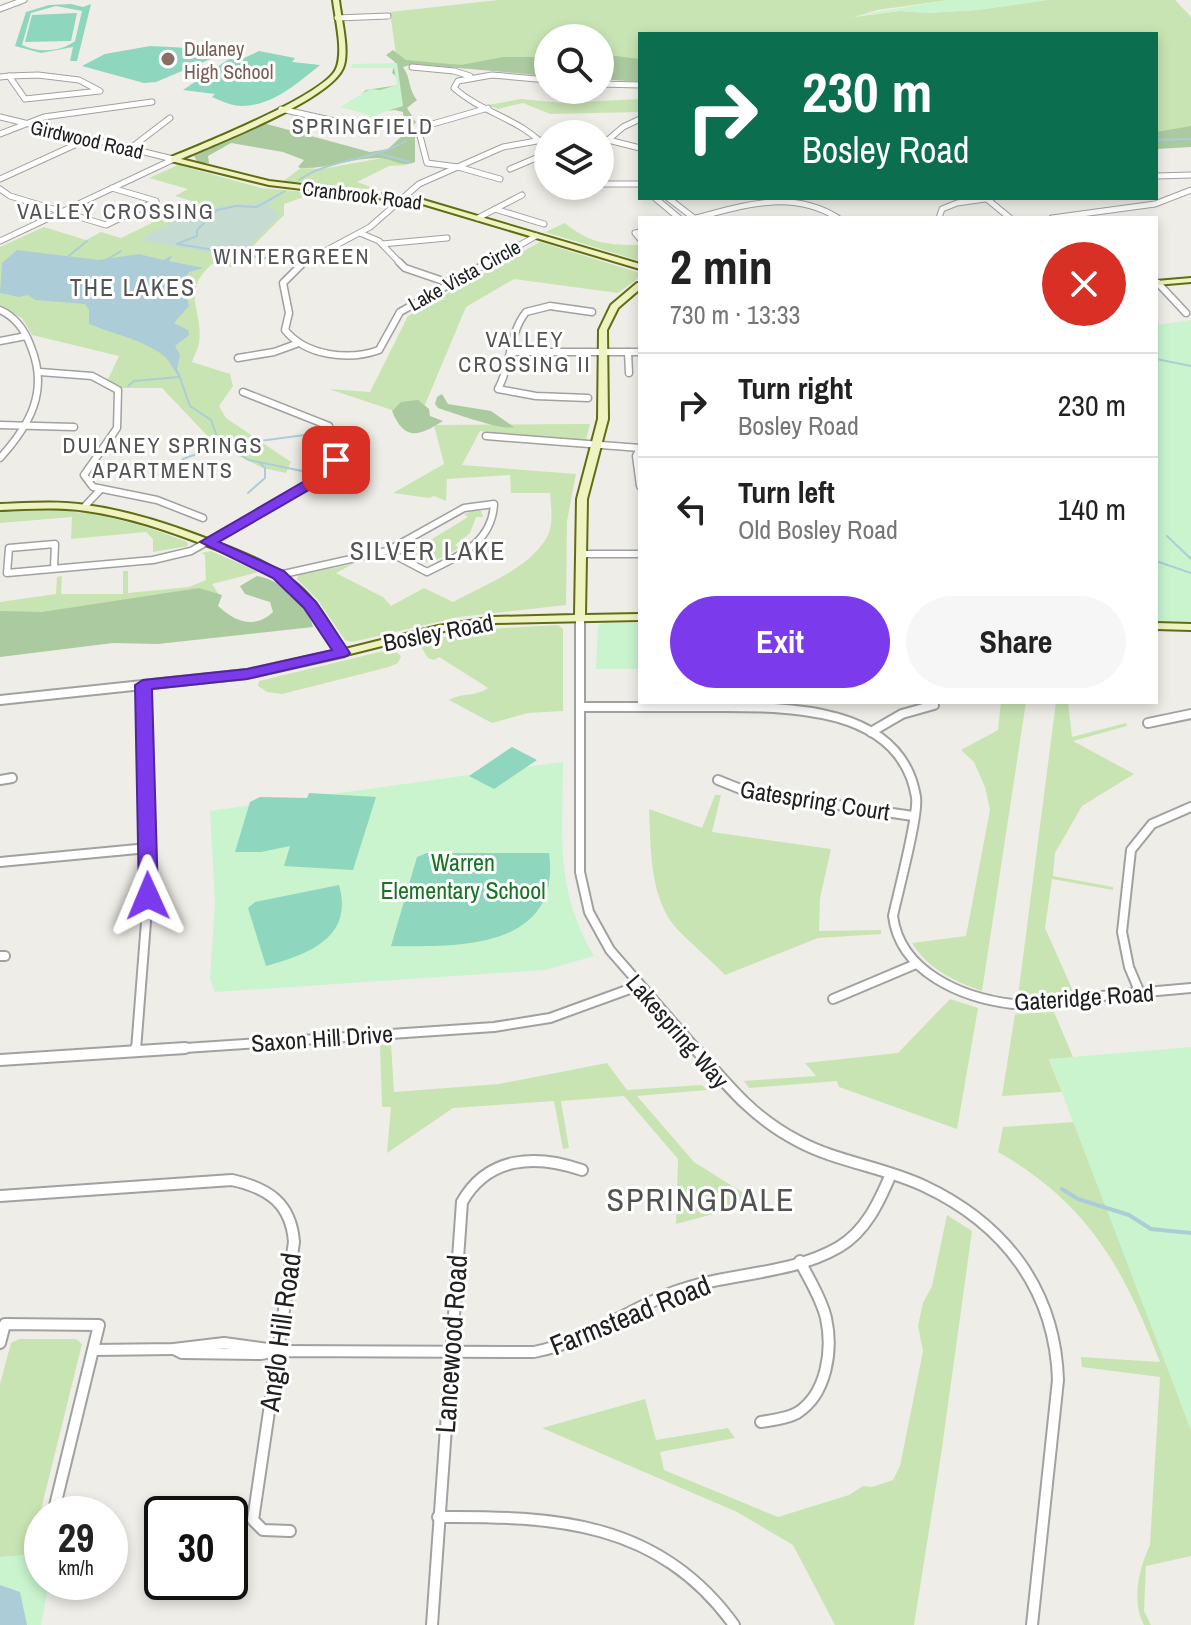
<!DOCTYPE html>
<meta charset="utf-8">
<style>
body{margin:0;font-family:"Archivo Narrow",sans-serif;background:#f6f6f6;color:#222;height:100vh;display:flex;flex-direction:column;font-size:30px;white-space:nowrap}
*{box-sizing:border-box;margin:0}
p{font-size:26px;color:#767676}
.icon{flex:none;width:44px;height:44px;fill:none;stroke:currentColor;stroke-width:2;stroke-linecap:round;stroke-linejoin:round}
.map{position:relative;flex:1;overflow:hidden}
.details{position:absolute;left:638px;top:216px;width:520px;height:488px;display:flex;flex-direction:column;background:#fff;border-radius:0px;box-shadow:0 4px 12px #0003}
.details>*{flex:none}
.guide{position:absolute;left:638px;top:32px;width:520px;height:168px;border-radius:0px;box-shadow:0 4px 12px #0003;background:#0b6e4f;color:#fff;overflow:hidden}
.tools{position:absolute;left:534px;top:24px;display:grid;gap:16px}
.tools a{display:grid;place-items:center;width:80px;height:80px;border-radius:50%;background:#fff;box-shadow:0 4px 12px #0003;font-size:40px}
.speed{position:absolute;left:24px;top:1496px;display:flex;gap:16px;font-size:40px;font-weight:700;text-align:center}
.speed>*{display:grid;place-content:center;width:104px;height:104px;border-radius:50%;background:#fff;box-shadow:0 4px 12px #0003;line-height:1}
.speed small{font-size:20px;font-weight:400}
.speed .limit{border:4px solid #111;border-radius:12px;background:#fff;color:#111}
.pin{position:absolute;display:grid;place-items:center;width:68px;height:68px;color:#fff;margin:-34px;border-radius:16px;box-shadow:0 4px 12px #0006}
.me{position:absolute;width:88px;margin:-44px;rotate:359deg;stroke-linejoin:round;filter:drop-shadow(0 0 6px #0008)}
.turn{display:flex;align-items:center;gap:28px;height:168px;padding:0 32px;font-size:36px}
.turn .icon{width:104px;height:104px;stroke-width:2.5}
.turn b{display:block;font-size:56px;line-height:68px}
.round{display:grid;place-items:center;flex:none;width:84px;height:84px;border-radius:42px;background:#f6f6f6}
.headline{display:flex;align-items:center;justify-content:space-between;height:136px;padding:0 32px}
h1{font-size:48px;font-weight:800;line-height:60px}
.action{display:flex;gap:16px;margin-top:auto;padding:16px 32px}
.action a{flex:1;height:92px;border-radius:48px;background:#7c3aed;color:#fff;font-size:32px;font-weight:800;line-height:92px;text-align:center}
.action a+a{background:#f6f6f6;color:#222}
ul{padding:0;list-style:none}
li{display:flex;align-items:center;gap:24px;height:104px;padding:0 32px;border-top:2px solid #e0e0e0}
li div{flex:1}
li b{display:block;font-size:30px}
li em{font-style:normal}
.map>svg:first-child{display:block}
</style>
<div class="map">
<svg width="1191" height="1625" viewBox="0 0 1191 1625">
<rect width="100%" height="100%" fill="#efede7"/>
<!-- grass -->
<g fill="#c9e4b3">
<polygon points="498,0 949,0 877,10 854,17 900,11 928,13 977,10 1047,0 1175,0 1191,17 1191,140 1156,145 1156,34 640,34 640,81 600,78 600,38 548,38 548,74 397,62 390,12"/>
<polygon points="521,99 563,103 640,99 640,112 550,114 523,103 498,109 488,105"/>
<polygon points="382,158 409,165 389,166 357,182 371,187 368,189 283,181 301,168 322,169"/>
<path d="M178,165L261,188L315,193L284,204V215L232,267L212,264C179,294 204,308 199,343C198,349 194,356 192,362L230,374L233,386L219,406L226,418L291,462L286,473L263,468L216,445L162,388H104L119,356L32,335L22,318L0,307V247L44,227L86,240L101,232L121,238L195,202L175,196L188,189L149,178Z"/>
<path d="M565,223C590,244 609,245 640,245V261L545,232Z"/>
<polygon points="540,242 640,273 640,277 618,293 514,279 466,307 419,419 329,389 370,392 408,316"/>
<path d="M590,424L586,440L480,431L462,465L576,474L567,521L566,605L459,617L352,642L345,640L317,599L297,579L299,575L353,564L336,573L383,597L391,606L424,588L453,602C484,585 529,569 547,537C554,524 551,507 550,493H511L510,475L447,479L446,501L434,496L429,498L393,493L444,464L434,425Z"/>
<path d="M44,510C96,511 139,523 187,542L188,546L153,552V539L146,532L71,539L72,517L0,523V512Z"/>
<path d="M476,510L481,511L483,517H476L470,533L455,545L459,548C432,563 430,567 401,553L423,538L429,541L468,517L464,514Z"/>
<polygon points="211,551 259,572 212,584 219,595 0,653 0,602 56,594 57,577 62,576 61,594 123,594 123,571 128,571 128,593 189,587 206,580 205,555 201,553"/>
<path d="M558,625L563,629V711L528,713L492,723L449,700C463,692 476,697 488,688L439,657L434,660L428,658L418,642L488,629Z"/>
<polygon points="392,649 401,656 398,663 389,667 282,694 267,692 258,686 259,681"/>
<path d="M1001,702H1026L982,991C954,981 928,969 912,943L966,936L990,810L985,787L974,762L961,750L998,730Z"/>
<polygon points="1056,702 1068,702 1072,737 1126,723 1127,726 1073,741 1134,774 1082,806 1055,853 1053,876 1113,887 1113,890 1052,879 1045,928 1073,991 1018,996"/>
<path d="M715,795H721L712,832L831,849L820,898L819,931L881,930V934L818,938L725,975C711,960 683,937 672,923C649,890 651,847 649,809L702,828Z"/>
<polygon points="950,999 978,1008 957,1129 839,1087 837,1081 749,1088 744,1081 816,1076 805,1063 898,1053"/>
<polygon points="1054,1012 1073,1057 1049,1060 1062,1092 1002,1096 1015,1014"/>
<polygon points="391,1044 394,1092 499,1084 607,1063 627,1090 702,1085 707,1090 637,1096 694,1162 758,1202 676,1224 678,1159 624,1096 561,1101 569,1148 563,1149 554,1101 453,1108 387,1153 391,1107 382,1107 380,1045"/>
<path d="M1074,1122L1191,1430V1556L1146,1566L1144,1611L1151,1625H1144C1131,1601 1139,1568 1150,1545L1160,1377L1082,1367L1081,1357L1160,1362C1123,1268 1089,1204 998,1152L1003,1127Z"/>
<polygon points="947,1215 972,1231 941,1455 914,1625 835,1625 793,1545 737,1512 542,1428 645,1399 656,1440 728,1428 735,1438 660,1452 664,1470 778,1517 849,1495 863,1486 872,1487 893,1480 900,1466 923,1351 918,1326 923,1303 932,1286"/>
<polygon points="19,1339 76,1339 82,1344 32,1546 42,1547 42,1554 0,1557 0,1384 11,1343"/>
</g>
<!-- forest -->
<g fill="#abcaa0">
<path d="M393,50L406,60L461,65L503,57H548V76L413,64L403,67C411,78 408,89 417,100L407,108L416,122L412,128L415,134V162C402,168 391,158 378,158C352,158 327,169 301,168L298,167L304,160L283,152L231,143L208,156L209,163H198L194,156L263,123L370,152L388,149L404,134L403,112L395,110L365,113L360,109L358,98L366,90L399,85L396,76L392,73L395,62L386,55Z"/>
<polygon points="600,54 640,59 640,82 600,79"/>
<polygon points="1191,126 1191,147 1156,149 1156,132"/>
<path d="M442,394L448,404L491,411L514,427C502,431 454,413 438,408L435,404L437,397Z"/>
<path d="M418,400L429,409L430,416L443,421C420,435 405,443 392,411L401,402Z"/>
<path d="M257,576C281,580 307,602 313,627L158,644L113,643L0,657V611L42,612L199,588L222,595L218,606C234,621 254,630 273,612L270,602L245,594L240,586Z"/>
</g>
<!-- wetland -->
<path fill="#c6dcd2" d="M279,193H283L267,207L278,211V218L237,258L139,240C156,228 204,209 226,205C246,202 261,206 279,193Z"/>
<!-- park -->
<g fill="#c9f4ce">
<polygon points="949,0 1047,0 977,10 928,13 900,11 853,16"/>
<polygon points="397,63 403,106 378,114 369,123 364,123 370,115 340,107 370,89 380,90 397,85 394,68 351,68 352,64"/>
<polygon points="1191,320 1191,623 1156,621 1156,325"/>
<polygon points="604,623 640,623 640,669 596,669 598,625"/>
<path d="M563,762C563,837 554,888 594,956L545,970L215,992L210,979L215,902L210,811Z"/>
<polygon points="1191,1047 1191,1430 1049,1059"/>
<polygon points="42,1554 42,1582 49,1583 41,1625 0,1625 0,1557"/>
</g>
<!-- pitch -->
<g fill="#8ed6bd" fill-rule="evenodd">
<path d="M71,4L83,7L91,4L77,61H70L73,47L41,53L15,46L26,12L49,5ZM56,6L82,11L75,41C61,52 38,53 22,45L31,13Z"/>
<polygon points="77,13 71,41 25,42 32,15"/>
<polygon points="150,46 189,48 220,55 156,82 144,83 82,66 105,54"/>
<path d="M259,51L295,58L292,62L320,65C298,83 272,106 242,106C232,106 221,101 212,97L215,94L183,90L229,59L240,60Z"/>
<polygon points="512,747 537,760 494,789 469,776"/>
<polygon points="309,793 376,797 353,870 284,866 290,846 261,852 235,852 250,802 260,797 307,798"/>
<path d="M427,853H549C562,949 459,947 391,946L417,857Z"/>
<path d="M339,885C354,938 308,954 266,966L248,908L255,902Z"/>
</g>
<!-- water -->
<g fill="#accdd8">
<path d="M17,250L99,260L139,254L163,260L173,255L169,261L204,268L189,272L177,290L188,300L189,306L174,323L188,330L189,335L175,346L180,355L177,369L182,379C175,375 172,363 164,356C144,340 113,334 89,324V310L85,304L35,300L28,295L19,297L0,293L2,263Z"/>
<polygon points="0,1585 20,1592 27,1625 0,1625"/>
</g>
<g fill="none" stroke-linecap="round" stroke-linejoin="round">
<!-- stream-far1 -->
<g stroke="#accdd8" stroke-width="2">
<polyline points="1156,140 1191,139"/>
<polyline points="381,154 410,162"/>
<path d="M299,180C331,158 372,161 406,141"/>
<polyline points="65,259 87,241"/>
<polyline points="276,260 177,244 197,236 197,230 217,210 236,206 257,207 285,191"/>
<polyline points="104,261 121,251"/>
<polyline points="1156,359 1191,366"/>
<polyline points="180,378 190,406 211,420 219,442 249,460 302,471"/>
<polyline points="128,386 134,381 179,377"/>
<polyline points="221,442 245,443 312,434"/>
<polyline points="180,464 183,459 223,444"/>
<polyline points="248,493 265,478 265,468 260,463"/>
<polyline points="1167,536 1191,559"/>
<polyline points="1156,561 1191,573"/>
</g>
<!-- stream -->
<polyline stroke="#accdd8" stroke-width="4" points="1062,1189 1078,1199 1129,1215 1151,1229 1191,1233"/>
<defs>
<g id="street-far3">
<polyline points="0,9 24,0"/>
<polyline points="337,18 388,16"/>
<polyline points="412,67 454,71 470,76"/>
<polygon points="38,75 79,80 100,91 25,99 9,76"/>
<polyline points="0,77 9,76"/>
<path d="M548,80L492,75L458,81L454,88C483,114 523,119 548,150"/>
<polyline points="600,84 640,85"/>
<polyline points="488,108 429,125 420,136 427,163 458,167 500,179"/>
<polyline points="281,109 366,128"/>
<polyline points="0,117 173,159"/>
<polyline points="0,134 44,117 152,102"/>
<polyline points="600,138 640,148"/>
<polyline points="609,139 623,127 640,119"/>
<polyline points="132,147 170,118"/>
<polyline points="600,164 606,165 602,184"/>
<polyline points="510,169 548,153"/>
<polyline points="1156,176 1191,175"/>
<polyline points="0,179 90,138"/>
<polyline points="600,184 640,184"/>
<polyline points="0,189 10,196 106,225 156,201 112,188"/>
<polyline points="655,198 679,218"/>
<polyline points="668,198 694,218"/>
<polyline points="987,199 1010,218"/>
<polyline points="495,209 544,224"/>
<polyline points="478,218 522,195"/>
<path d="M696,218C745,205 792,189 838,218"/>
<polyline points="939,218 942,209 957,203 992,198"/>
<polyline points="1052,218 1155,204 1191,190"/>
<polyline points="640,232 635,233 640,239"/>
<polyline points="360,233 379,241 401,264"/>
<polyline points="0,241 174,159"/>
<polyline points="382,244 447,238"/>
<polyline points="301,264 370,227 419,184 503,147 548,139"/>
<polyline points="486,264 536,236"/>
</g>
<g id="street-far2">
<path d="M304,262L283,283L289,313L285,330C306,356 349,361 379,350L400,312L489,262"/>
<polyline points="399,262 405,268 449,283"/>
<polyline points="1158,283 1186,313"/>
<path d="M0,310C16,317 25,330 31,347C49,391 30,425 0,458"/>
<polyline points="0,341 26,336"/>
<polyline points="511,352 640,352"/>
<polyline points="628,352 629,373"/>
<polyline points="238,358 274,352 296,344"/>
<polyline points="40,372 92,376 118,390 117,428 84,475 93,487 157,500 203,518"/>
<path d="M588,398L536,396L498,389C512,364 508,335 526,312L550,306L592,312"/>
<polyline points="0,425 74,427"/>
<polyline points="486,436 640,448"/>
<polyline points="640,448 636,456 640,486"/>
<path d="M494,504C492,543 459,556 427,572L387,551L464,508Z"/>
<polyline points="85,506 101,489"/>
<polyline points="580,554 640,554"/>
<polyline points="54,568 55,544 9,548 7,573 153,560 191,551 333,470 336,448 329,426 243,392"/>
<polyline points="279,575 387,551"/>
</g>
<g id="street-far1">
<polyline points="580,617 580,872 589,912 610,950 697,1050"/>
<polyline points="0,700 247,674 342,653"/>
<path d="M580,707C619,707 657,707 696,707C771,707 900,699 916,797C919,815 898,892 893,916C900,972 962,998 1013,1004C1030,1005 1050,1001 1068,999C1109,995 1150,992 1191,988"/>
<polyline points="1148,723 1191,714"/>
<polyline points="871,732 902,714 934,705"/>
<polyline points="0,780 12,778"/>
<polyline points="718,780 748,792 913,816"/>
<polyline points="0,862 148,848"/>
<polyline points="0,956 5,956"/>
<polyline points="1140,993 1129,967 1122,932 1131,850 1152,824 1191,807"/>
<polyline points="833,999 916,964"/>
<polyline points="136,1050 148,896 143,685"/>
<polyline points="155,1050 494,1027 550,1018 638,986"/>
</g>
<g id="street">
<path d="M695,1048C727,1085 753,1118 798,1141C837,1162 884,1167 924,1186C1005,1224 1055,1290 1058,1380L1032,1625"/>
<polyline points="136,1051 136,1048"/>
<polyline points="0,1060 185,1048"/>
<path d="M0,1196L232,1180C268,1188 291,1203 294,1242L253,1520L263,1530L290,1531"/>
<polyline points="0,1343 5,1324 99,1325 53,1514"/>
<path d="M174,1349L182,1353L261,1354L276,1351L534,1352C586,1342 625,1311 674,1292C727,1272 789,1276 839,1247C866,1231 879,1202 891,1174"/>
<polyline points="93,1350 174,1349 224,1343 275,1350"/>
<path d="M761,1422C773,1420 786,1419 797,1413C827,1394 833,1350 826,1318C821,1297 809,1280 800,1261"/>
<path d="M438,1517C555,1516 659,1521 734,1625"/>
<path d="M432,1625L462,1202C488,1156 536,1154 582,1170"/>
</g>
<g id="secondary">
<path d="M333,0H339C341,18 350,52 343,68C330,100 215,144 181,159L269,181L420,199L640,264V269L419,203L269,185L171,161V157C203,144 324,95 336,69C344,52 335,18 333,0Z"/>
<polygon points="1191,278 1191,282 1156,285 1156,281"/>
<path d="M637,283H640V289L618,308L607,330L608,419L587,499L585,615L640,614V620L494,623L438,632L342,656L338,655C324,633 312,608 292,590C268,570 239,558 210,547C170,531 129,517 86,511C58,507 29,509 0,510V504C29,503 58,501 86,505C131,511 174,526 216,542C245,553 274,565 298,585C318,602 331,627 345,649L438,626L494,617L575,615L577,499L598,419L599,330L611,305Z"/>
<polygon points="1156,623 1191,624 1191,630 1156,629"/>
</g>
</defs>
<!-- street-far3 casing -->
<use href="#street-far3" stroke="#a1a1a1" stroke-width="7"/>
<!-- street-far2 casing -->
<use href="#street-far2" stroke="#a1a1a1" stroke-width="9"/>
<!-- street-far1 casing -->
<use href="#street-far1" stroke="#a1a1a1" stroke-width="12"/>
<!-- street casing -->
<use href="#street" stroke="#a1a1a1" stroke-width="14"/>
<!-- secondary casing -->
<use href="#secondary" stroke="#606d11" stroke-width="4"/>
<!-- street-far3 -->
<use href="#street-far3" stroke="#fff" stroke-width="5"/>
<!-- street-far2 -->
<use href="#street-far2" stroke="#fff" stroke-width="6"/>
<!-- street-far1 -->
<use href="#street-far1" stroke="#fff" stroke-width="8"/>
<!-- street -->
<use href="#street" stroke="#fff" stroke-width="10"/>
<!-- secondary -->
<use href="#secondary" fill="#eff3c1" fill-rule="evenodd"/>
</g>
<!-- route -->
<polygon fill="#7c3aed" stroke="#51269a" stroke-width="2" points="336,456 343,460 338,473 219,542 284,571 316,602 350,653 347,656 247,679 152,689 158,896 148,903 142,901 139,896 135,685 143,680 247,669 332,650 304,608 273,578 200,542 320,472 326,467 331,457"/>
<!-- markers -->
<circle fill="#8d6e63" stroke="#fff" stroke-width="3" cx="168" cy="59" r="8"/>
<g text-anchor="middle" dominant-baseline="central" stroke-width="6" stroke-linejoin="round" paint-order="stroke">
<!-- far-education labels -->
<g font-size="20" fill="#785e54" stroke="#fff" text-anchor="start">
<text x="184" y="48">Dulaney<tspan x="184" dy="23">High School</tspan></text>
</g>
<!-- far-street labels -->
<g font-size="20" fill="#202020" stroke="#fff">
<text transform="translate(87 139) rotate(13)">Girdwood Road</text>
<text transform="translate(362 195) rotate(7)">Cranbrook Road</text>
<text transform="translate(464 275) rotate(-29)">Lake Vista Circle</text>
</g>
<!-- far-neighbourhood labels -->
<g font-size="22" letter-spacing="2" fill="#535353" stroke="#fff">
<text x="363" y="126">SPRINGFIELD</text>
<text x="116" y="211">VALLEY CROSSING</text>
<text x="292" y="256">WINTERGREEN</text>
<text x="525" y="339">VALLEY<tspan x="525" dy="25">CROSSING II</tspan></text>
<text x="163" y="445">DULANEY SPRINGS<tspan x="163" dy="25">APARTMENTS</tspan></text>
</g>
<!-- far-quarter labels -->
<g font-size="24" letter-spacing="2" fill="#535353" stroke="#fff">
<text x="133" y="287">THE LAKES</text>
</g>
<!-- street labels -->
<g font-size="24" fill="#202020" stroke="#fff">
<text transform="translate(438 632) rotate(-11)">Bosley Road</text>
<text transform="translate(815 800) rotate(9)">Gatespring Court</text>
<text transform="translate(1084 997) rotate(-4)">Gateridge Road</text>
<text transform="translate(678 1031) rotate(49)">Lakespring Way</text>
<text transform="translate(322 1038) rotate(-4)">Saxon Hill Drive</text>
</g>
<!-- park labels -->
<g font-size="24" fill="#177422" stroke="#fff">
<text x="463" y="862">Warren<tspan x="463" dy="28">Elementary School</tspan></text>
</g>
<!-- neighbourhood labels -->
<g font-size="26" letter-spacing="2" fill="#535353" stroke="#fff">
<text x="428" y="550">SILVER LAKE</text>
</g>
<!-- near-street labels -->
<g font-size="28" fill="#202020" stroke="#fff">
<text transform="translate(630 1315) rotate(-22)">Farmstead Road</text>
<text transform="translate(280 1332) rotate(-82)">Anglo Hill Road</text>
<text transform="translate(451 1344) rotate(-86)">Lancewood Road</text>
</g>
<!-- near-neighbourhood labels -->
<g font-size="32" letter-spacing="2" fill="#535353" stroke="#fff">
<text x="701" y="1199">SPRINGDALE</text>
</g>
</g>
</svg>
<div class="tools">
<a><svg class="icon" aria-label="search" viewBox="0 0 24 24"><circle cx="10" cy="10" r="6"/><path d="M15 15l6 6"/></svg></a>
<a><svg class="icon" aria-label="layers" viewBox="0 0 24 24"><path d="M12 4l9 5-9 5-9-5zM3 14l9 5 9-5"/></svg></a>
</div>
<div class="speed"><div>29<small>km/h</small></div><div class="limit">30</div></div>
<div class="pin" style="left:336px;top:460px;background:#d93025"><svg class="icon" aria-label="arrive" viewBox="0 0 24 24"><path d="M6 21V4h12l-3 4 3 4H6"/></svg></div>
<svg class="me" style="left:148px;top:896px" viewBox="-20 -20 40 40"><path d="M0-17L14 15 0 8-14 15z" fill="#7c3aed" stroke="#fff" stroke-width="4"/></svg>
<div class="guide">
<div class="turn"><svg class="icon" aria-label="right" viewBox="0 0 24 24"><path d="M7 20v-9h11M14 6l5 5-5 5"/></svg><div><b>230 m</b>Bosley Road</div></div>
</div>
<section class="details">
<div class="headline"><div><h1>2 min</h1><p>730 m · 13:33</p></div><a class="round" style="background:#d93025;color:#fff"><svg class="icon" aria-label="close" viewBox="0 0 24 24"><path d="M6 6l12 12M18 6L6 18"/></svg></a></div>
<ul>
<li><svg class="icon" aria-label="right" viewBox="0 0 24 24"><path d="M7 20v-9h11M14 6l5 5-5 5"/></svg><div><b>Turn right</b><p>Bosley Road</p></div><em>230 m</em></li>
<li><svg class="icon" aria-label="left" viewBox="0 0 24 24"><path d="M17 20v-9H6M10 6l-5 5 5 5"/></svg><div><b>Turn left</b><p>Old Bosley Road</p></div><em>140 m</em></li>
</ul>
<div class="action"><a>Exit</a><a>Share</a></div>
</section>
</div>
